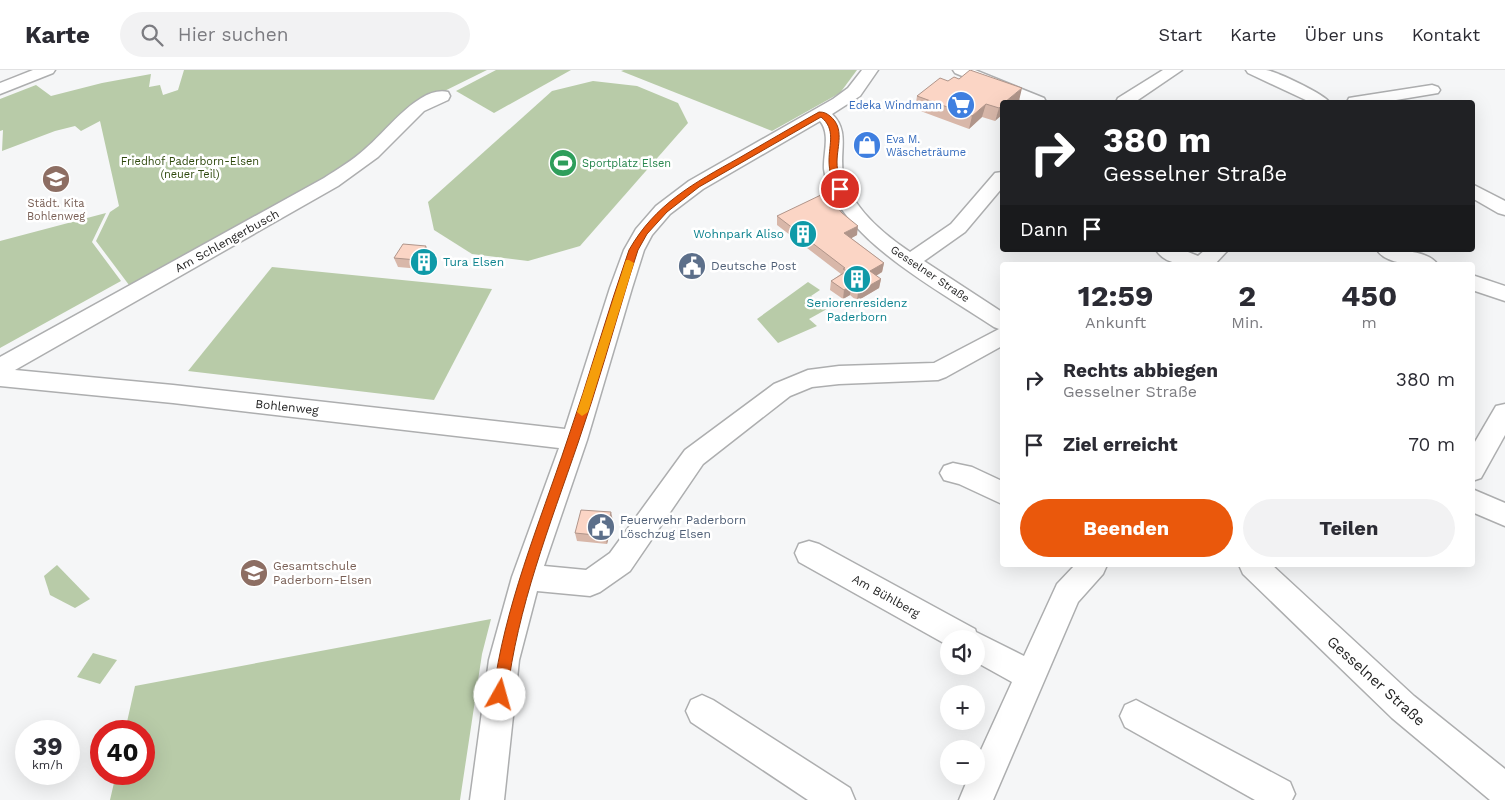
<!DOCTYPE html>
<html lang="de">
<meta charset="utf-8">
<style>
body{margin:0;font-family:"Work Sans",sans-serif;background:#f2f2f3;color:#2b2b33;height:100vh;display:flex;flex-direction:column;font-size:19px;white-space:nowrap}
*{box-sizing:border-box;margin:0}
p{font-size:16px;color:#7c7c81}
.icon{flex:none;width:28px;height:28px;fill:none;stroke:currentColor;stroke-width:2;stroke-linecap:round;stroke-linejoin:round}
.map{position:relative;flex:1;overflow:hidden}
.details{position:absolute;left:1000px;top:192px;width:475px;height:305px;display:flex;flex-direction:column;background:#fff;border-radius:5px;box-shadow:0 5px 20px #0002}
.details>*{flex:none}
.banner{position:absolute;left:1000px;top:30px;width:475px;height:152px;border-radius:5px;box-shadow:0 5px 20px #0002;background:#202124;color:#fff;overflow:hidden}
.buttons{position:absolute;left:940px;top:560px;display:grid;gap:10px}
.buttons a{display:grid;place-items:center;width:45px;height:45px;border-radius:50%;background:#fff;box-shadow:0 5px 20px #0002;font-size:25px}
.speed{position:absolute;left:15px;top:650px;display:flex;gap:10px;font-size:25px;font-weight:700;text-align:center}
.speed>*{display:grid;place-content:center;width:65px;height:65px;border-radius:50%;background:#fff;box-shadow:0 5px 20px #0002;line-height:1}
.speed small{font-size:12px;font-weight:400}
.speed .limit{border:8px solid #d22;background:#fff;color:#111}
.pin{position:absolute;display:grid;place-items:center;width:42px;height:42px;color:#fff;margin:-21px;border:2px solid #fff;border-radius:50%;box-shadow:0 1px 5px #0007}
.me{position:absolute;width:55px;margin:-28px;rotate:7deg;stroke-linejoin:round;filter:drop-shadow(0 0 4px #0008)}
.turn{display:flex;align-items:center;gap:18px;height:105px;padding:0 20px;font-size:22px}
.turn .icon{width:65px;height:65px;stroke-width:2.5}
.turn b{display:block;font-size:35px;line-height:42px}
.then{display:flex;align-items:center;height:48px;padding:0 20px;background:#0003;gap:10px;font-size:19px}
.eta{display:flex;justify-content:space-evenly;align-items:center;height:85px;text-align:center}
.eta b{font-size:30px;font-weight:700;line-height:35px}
.primary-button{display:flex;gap:10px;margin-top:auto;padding:10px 20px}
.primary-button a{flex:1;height:58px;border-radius:30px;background:#ea580c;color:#fff;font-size:20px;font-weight:700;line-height:58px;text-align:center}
.primary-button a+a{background:#f2f2f3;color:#2b2b33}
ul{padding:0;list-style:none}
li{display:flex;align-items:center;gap:15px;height:65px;padding:0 20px}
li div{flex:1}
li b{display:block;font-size:19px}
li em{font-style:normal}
header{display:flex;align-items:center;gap:30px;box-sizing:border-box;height:70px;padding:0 25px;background:#fff;border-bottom:1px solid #e1e1e2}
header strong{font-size:24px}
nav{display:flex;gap:28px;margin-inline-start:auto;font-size:18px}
.search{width:350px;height:45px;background:#f2f2f3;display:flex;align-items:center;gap:12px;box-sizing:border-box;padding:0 18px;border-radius:28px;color:#7c7c81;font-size:19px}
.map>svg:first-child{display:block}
</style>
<header>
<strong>Karte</strong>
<div class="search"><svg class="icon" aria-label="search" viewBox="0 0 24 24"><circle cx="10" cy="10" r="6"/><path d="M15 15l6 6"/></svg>Hier suchen</div>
<nav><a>Start</a><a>Karte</a><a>Über uns</a><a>Kontakt</a></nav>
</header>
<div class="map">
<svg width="1505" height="730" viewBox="0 0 1505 730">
<rect width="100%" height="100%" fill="#f5f6f7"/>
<!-- green -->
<g fill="#b8cba8">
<polygon points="184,0 487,0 408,39 365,84 323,112 132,219 96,171 110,142 119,136 100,51 81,61 75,56 55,61 2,81 3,60 0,61 0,29 36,15 51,26 102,13 151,4 149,17 160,15 163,25 178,20"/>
<polygon points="496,0 571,0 494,43 456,21"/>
<polygon points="624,0 857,0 840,23 772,61 621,1"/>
<polygon points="593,11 637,16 678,33 688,53 580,176 528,191 472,184 434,160 428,132 552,21"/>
<polygon points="106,143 92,172 121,211 0,278 0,171"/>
<polygon points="272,197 492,219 434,330 188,301"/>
<polygon points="808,212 820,220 811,226 827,239 809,249 817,256 778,273 757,249"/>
<polygon points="57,495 90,529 75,538 50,525 44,506"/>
<polygon points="491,549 482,584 460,730 110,730 116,704 144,704 144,661 125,661 135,616"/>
<polygon points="93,583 117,590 100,614 77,607"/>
</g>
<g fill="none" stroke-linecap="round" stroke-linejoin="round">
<defs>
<g id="minor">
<polygon points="33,0 55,0 53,3 0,24 0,13"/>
<path d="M862,0H878L860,26L832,44C850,61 839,82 843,103C850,136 883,164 910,182L951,154L995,103L1002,102V118L965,162L924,191L1002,242V276L946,307L938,310L839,314L812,317L790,326L703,394L630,501L600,522L590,526L537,521L519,590L504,730H470L489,590L512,507L559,378L173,333L0,316V287L324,108C338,99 353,90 365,79C385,63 419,15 448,22L450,26L448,30L424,41L378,87L338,116L15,300L173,315L565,359L610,218L624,180L636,159L656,136L689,111L833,29L848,18ZM820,51C831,64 823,84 824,99C825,107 828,115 831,121C858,178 943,223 994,257L999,259L934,293L839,296L808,300L774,314L685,380L610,483L586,500L544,496L587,370L632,218L644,180L652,165L670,144L703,119Z"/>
<polygon points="953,0 975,0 1044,28 1046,32 1025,32 955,3"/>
<polygon points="1163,0 1182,0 1135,32 1116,32 1118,28"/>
<path d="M1246,0C1252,0 1260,0 1266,0C1276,1 1324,24 1329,32H1310L1248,3Z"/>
<polygon points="1432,15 1438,17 1440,20 1438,23 1384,32 1347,32 1349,28 1355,27"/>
<polygon points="1472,114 1505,131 1505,145 1498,143 1472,128"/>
<path d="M1156,180H1183L1198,186L1205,180H1228L1214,195C1195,195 1167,198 1156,180Z"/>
<path d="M1377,180C1394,180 1428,179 1438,195C1421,195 1387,196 1377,180Z"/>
<polygon points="1472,205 1505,216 1505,231 1472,220"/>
<polygon points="1505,334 1505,365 1481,408 1472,411 1472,377 1496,336"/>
<polygon points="953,393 972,397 1002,411 1002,434 959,414 944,410 940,403 944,396"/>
<polygon points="1472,419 1505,433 1505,456 1472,442"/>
<polygon points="809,471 819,474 975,559 976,562 1024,586 1057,514 1075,495 1107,495 1103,504 1078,532 993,730 959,730 969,706 976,706 976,691 1012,612 976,592 976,569 949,569 949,576 799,492 795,483 799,474"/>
<polygon points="1239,495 1272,495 1414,626 1505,699 1505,730 1490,730 1392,648 1243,504"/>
<polygon points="702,625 713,630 850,718 855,730 808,730 691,652 686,641 691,630"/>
<polygon points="1136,630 1290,712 1295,724 1292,730 1255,730 1125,657 1120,646 1125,635"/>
</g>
</defs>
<!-- minor casing -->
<use href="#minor" stroke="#adaeaf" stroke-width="3"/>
<!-- minor -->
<use href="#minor" fill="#fff" fill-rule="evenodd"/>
</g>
<!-- wall -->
<g fill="#d8b7a9">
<polygon points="948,11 1019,31 1017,32 1002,32 995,51 982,47 969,59 915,39 917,26"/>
<polygon points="777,146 857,165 851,168 884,193 882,202 876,206 881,209 879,218 857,231 850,225 843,229 830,220 831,211 841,204 777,155"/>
<polygon points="430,185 421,199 398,197 394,188"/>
<polygon points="613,451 607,474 577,471 575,463"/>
</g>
<!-- shaded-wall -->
<g fill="#b0958a">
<polygon points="1022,18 1019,31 1017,32 1005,32"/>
<polygon points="986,34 982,47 969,59 972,46"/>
<polygon points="1002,35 1002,45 995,51 999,38"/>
<polygon points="858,156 857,165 843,173 844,163"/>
<polygon points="426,176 430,185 421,199 417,190"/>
<polygon points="884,193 882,202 869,210 870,201"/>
<polygon points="881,209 879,218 857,231 858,222"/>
<polygon points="851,216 850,225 843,229 844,220"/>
<polygon points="611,442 613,451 607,474 605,466"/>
</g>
<!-- building -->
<g fill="#fbd5c5" stroke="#b0958a">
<polygon points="970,0 1022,18 1005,32 1002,32 1002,35 999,38 986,34 972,46 917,26 940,8 948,11 954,7 959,9"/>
<polygon points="823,124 830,128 842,143 858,156 844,163 884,193 870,201 881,209 858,222 851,216 844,220 831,211 847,201 843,199 845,198 777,146"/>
<polygon points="403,174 426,176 417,190 394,188"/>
<polygon points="581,440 611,442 605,466 575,463"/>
</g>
<!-- route -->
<path fill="#ea580c" stroke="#983908" d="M819,42C824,42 826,43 830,46C845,58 837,76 837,92C837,102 840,111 844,119L843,121H837C832,112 829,101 829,91C829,74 836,59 821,47L699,117L667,142L647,164L638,180L630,205C613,261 597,318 578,373C550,455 517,538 507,625L505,630L500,632L495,630L493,625C504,537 539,455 567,371C589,308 607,243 629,180C655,134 694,113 739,88C765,73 792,57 819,42Z"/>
<!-- slow -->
<polygon fill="#f59e0b" points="626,190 629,190 634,193 588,342 582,346 577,342"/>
<!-- icons -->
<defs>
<symbol id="supermarket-disc" viewBox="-11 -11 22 22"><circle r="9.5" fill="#3f7fe0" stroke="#fff"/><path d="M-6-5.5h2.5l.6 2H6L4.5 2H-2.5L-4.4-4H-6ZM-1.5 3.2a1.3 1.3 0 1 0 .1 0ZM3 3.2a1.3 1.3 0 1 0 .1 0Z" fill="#fff"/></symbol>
<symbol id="shop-disc" viewBox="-11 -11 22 22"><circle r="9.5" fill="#3f7fe0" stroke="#fff"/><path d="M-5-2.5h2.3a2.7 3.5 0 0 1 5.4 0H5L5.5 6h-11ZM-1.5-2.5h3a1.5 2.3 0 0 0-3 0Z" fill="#fff"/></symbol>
<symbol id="stadium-disc" viewBox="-11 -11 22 22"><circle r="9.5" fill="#2e9e5b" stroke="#fff"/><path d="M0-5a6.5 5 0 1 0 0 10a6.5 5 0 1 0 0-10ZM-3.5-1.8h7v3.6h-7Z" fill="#fff"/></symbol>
<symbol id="school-disc" viewBox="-11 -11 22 22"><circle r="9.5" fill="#8d6e63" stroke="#fff"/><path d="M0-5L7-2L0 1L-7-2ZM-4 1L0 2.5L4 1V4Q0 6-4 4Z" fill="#fff"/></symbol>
<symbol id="building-disc" viewBox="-11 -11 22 22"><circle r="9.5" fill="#0f9aa8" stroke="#fff"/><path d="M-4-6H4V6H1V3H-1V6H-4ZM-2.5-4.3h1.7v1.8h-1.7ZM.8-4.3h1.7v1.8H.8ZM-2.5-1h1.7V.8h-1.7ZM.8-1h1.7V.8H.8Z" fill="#fff"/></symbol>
<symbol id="civic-disc" viewBox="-11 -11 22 22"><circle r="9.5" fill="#5c6f8a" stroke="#fff"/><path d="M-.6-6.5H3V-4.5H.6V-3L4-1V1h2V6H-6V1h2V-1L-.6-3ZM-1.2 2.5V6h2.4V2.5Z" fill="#fff"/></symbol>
</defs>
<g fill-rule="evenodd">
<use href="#supermarket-disc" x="945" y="19" width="32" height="32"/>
<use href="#shop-disc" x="851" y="59" width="32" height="32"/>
<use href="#stadium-disc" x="547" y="77" width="32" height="32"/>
<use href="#school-disc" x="40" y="93" width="32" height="32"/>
<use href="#building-disc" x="787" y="148" width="32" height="32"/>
<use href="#building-disc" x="408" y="176" width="32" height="32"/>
<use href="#civic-disc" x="676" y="180" width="32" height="32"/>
<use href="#building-disc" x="841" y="193" width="32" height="32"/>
<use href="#civic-disc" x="585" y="441" width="32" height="32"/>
<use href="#school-disc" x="238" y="487" width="32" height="32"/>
</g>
<g text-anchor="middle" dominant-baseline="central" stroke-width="5" stroke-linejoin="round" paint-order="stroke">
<!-- far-shop labels -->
<g font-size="11" fill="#366cbe" stroke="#fff" text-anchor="end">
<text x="942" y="35">Edeka Windmann</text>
<text x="886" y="69" text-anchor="start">Eva M.<tspan x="886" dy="13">Wäscheträume</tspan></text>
</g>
<!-- far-park labels -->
<g font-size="11" fill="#2f490d" stroke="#fff">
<text x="190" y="91">Friedhof Paderborn-Elsen<tspan x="190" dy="13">(neuer Teil)</tspan></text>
</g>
<!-- far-leisure labels -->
<g font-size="11" fill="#27864d" stroke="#fff" text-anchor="start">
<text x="582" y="93">Sportplatz Elsen</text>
</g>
<!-- far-education labels -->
<g font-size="11" fill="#785e54" stroke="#fff">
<text x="56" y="133">Städt. Kita<tspan x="56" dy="13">Bohlenweg</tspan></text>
</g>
<!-- far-street labels -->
<g font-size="11" fill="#242424" stroke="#fff">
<text transform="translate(930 204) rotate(34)">Gesselner Straße</text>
</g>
<!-- culture labels -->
<g font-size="12" fill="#0d838f" stroke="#fff" text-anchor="end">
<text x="784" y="164">Wohnpark Aliso</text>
<text x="443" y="192" text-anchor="start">Tura Elsen</text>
<text x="857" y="233" text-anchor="middle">Seniorenresidenz<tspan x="857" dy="14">Paderborn</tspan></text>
</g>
<!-- street labels -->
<g font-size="12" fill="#242424" stroke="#fff">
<text transform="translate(227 171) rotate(-29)">Am Schlengerbusch</text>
<text transform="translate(287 337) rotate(6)">Bohlenweg</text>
<text transform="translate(886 526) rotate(29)">Am Bühlberg</text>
</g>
<!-- service labels -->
<g font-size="12" fill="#4e5e75" stroke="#fff" text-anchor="start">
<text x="711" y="196">Deutsche Post</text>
<text x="620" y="450">Feuerwehr Paderborn<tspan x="620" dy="14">Löschzug Elsen</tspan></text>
</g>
<!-- education labels -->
<g font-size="12" fill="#785e54" stroke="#fff" text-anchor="start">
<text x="273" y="496">Gesamtschule<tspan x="273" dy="14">Paderborn-Elsen</tspan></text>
</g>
<!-- near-street labels -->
<g font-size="15" fill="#242424" stroke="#fff">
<text transform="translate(1376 611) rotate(42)">Gesselner Straße</text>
</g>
</g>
</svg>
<div class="buttons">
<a><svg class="icon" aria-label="sound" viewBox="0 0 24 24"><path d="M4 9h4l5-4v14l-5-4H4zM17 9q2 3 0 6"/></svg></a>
<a>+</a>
<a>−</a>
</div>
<div class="speed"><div>39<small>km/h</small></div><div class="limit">40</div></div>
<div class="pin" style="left:840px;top:119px;background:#d93025"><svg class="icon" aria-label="arrive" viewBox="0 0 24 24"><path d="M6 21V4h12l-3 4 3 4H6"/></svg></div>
<svg class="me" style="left:500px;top:625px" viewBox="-20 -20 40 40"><circle r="19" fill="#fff"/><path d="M0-13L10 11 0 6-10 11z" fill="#ea580c"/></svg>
<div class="banner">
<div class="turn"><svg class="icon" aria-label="right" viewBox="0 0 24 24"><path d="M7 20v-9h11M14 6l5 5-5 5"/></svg><div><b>380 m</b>Gesselner Straße</div></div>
<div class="then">Dann<svg class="icon" aria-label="arrive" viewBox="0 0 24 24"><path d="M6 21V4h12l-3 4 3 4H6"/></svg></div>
</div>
<section class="details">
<div class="eta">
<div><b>12:59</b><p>Ankunft</p></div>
<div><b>2</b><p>Min.</p></div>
<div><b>450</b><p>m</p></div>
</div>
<ul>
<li><svg class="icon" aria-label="right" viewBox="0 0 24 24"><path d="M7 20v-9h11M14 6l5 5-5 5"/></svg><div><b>Rechts abbiegen</b><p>Gesselner Straße</p></div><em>380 m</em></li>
<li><svg class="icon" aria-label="arrive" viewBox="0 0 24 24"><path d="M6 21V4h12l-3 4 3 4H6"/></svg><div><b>Ziel erreicht</b></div><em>70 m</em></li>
</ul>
<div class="primary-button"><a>Beenden</a><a>Teilen</a></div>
</section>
</div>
